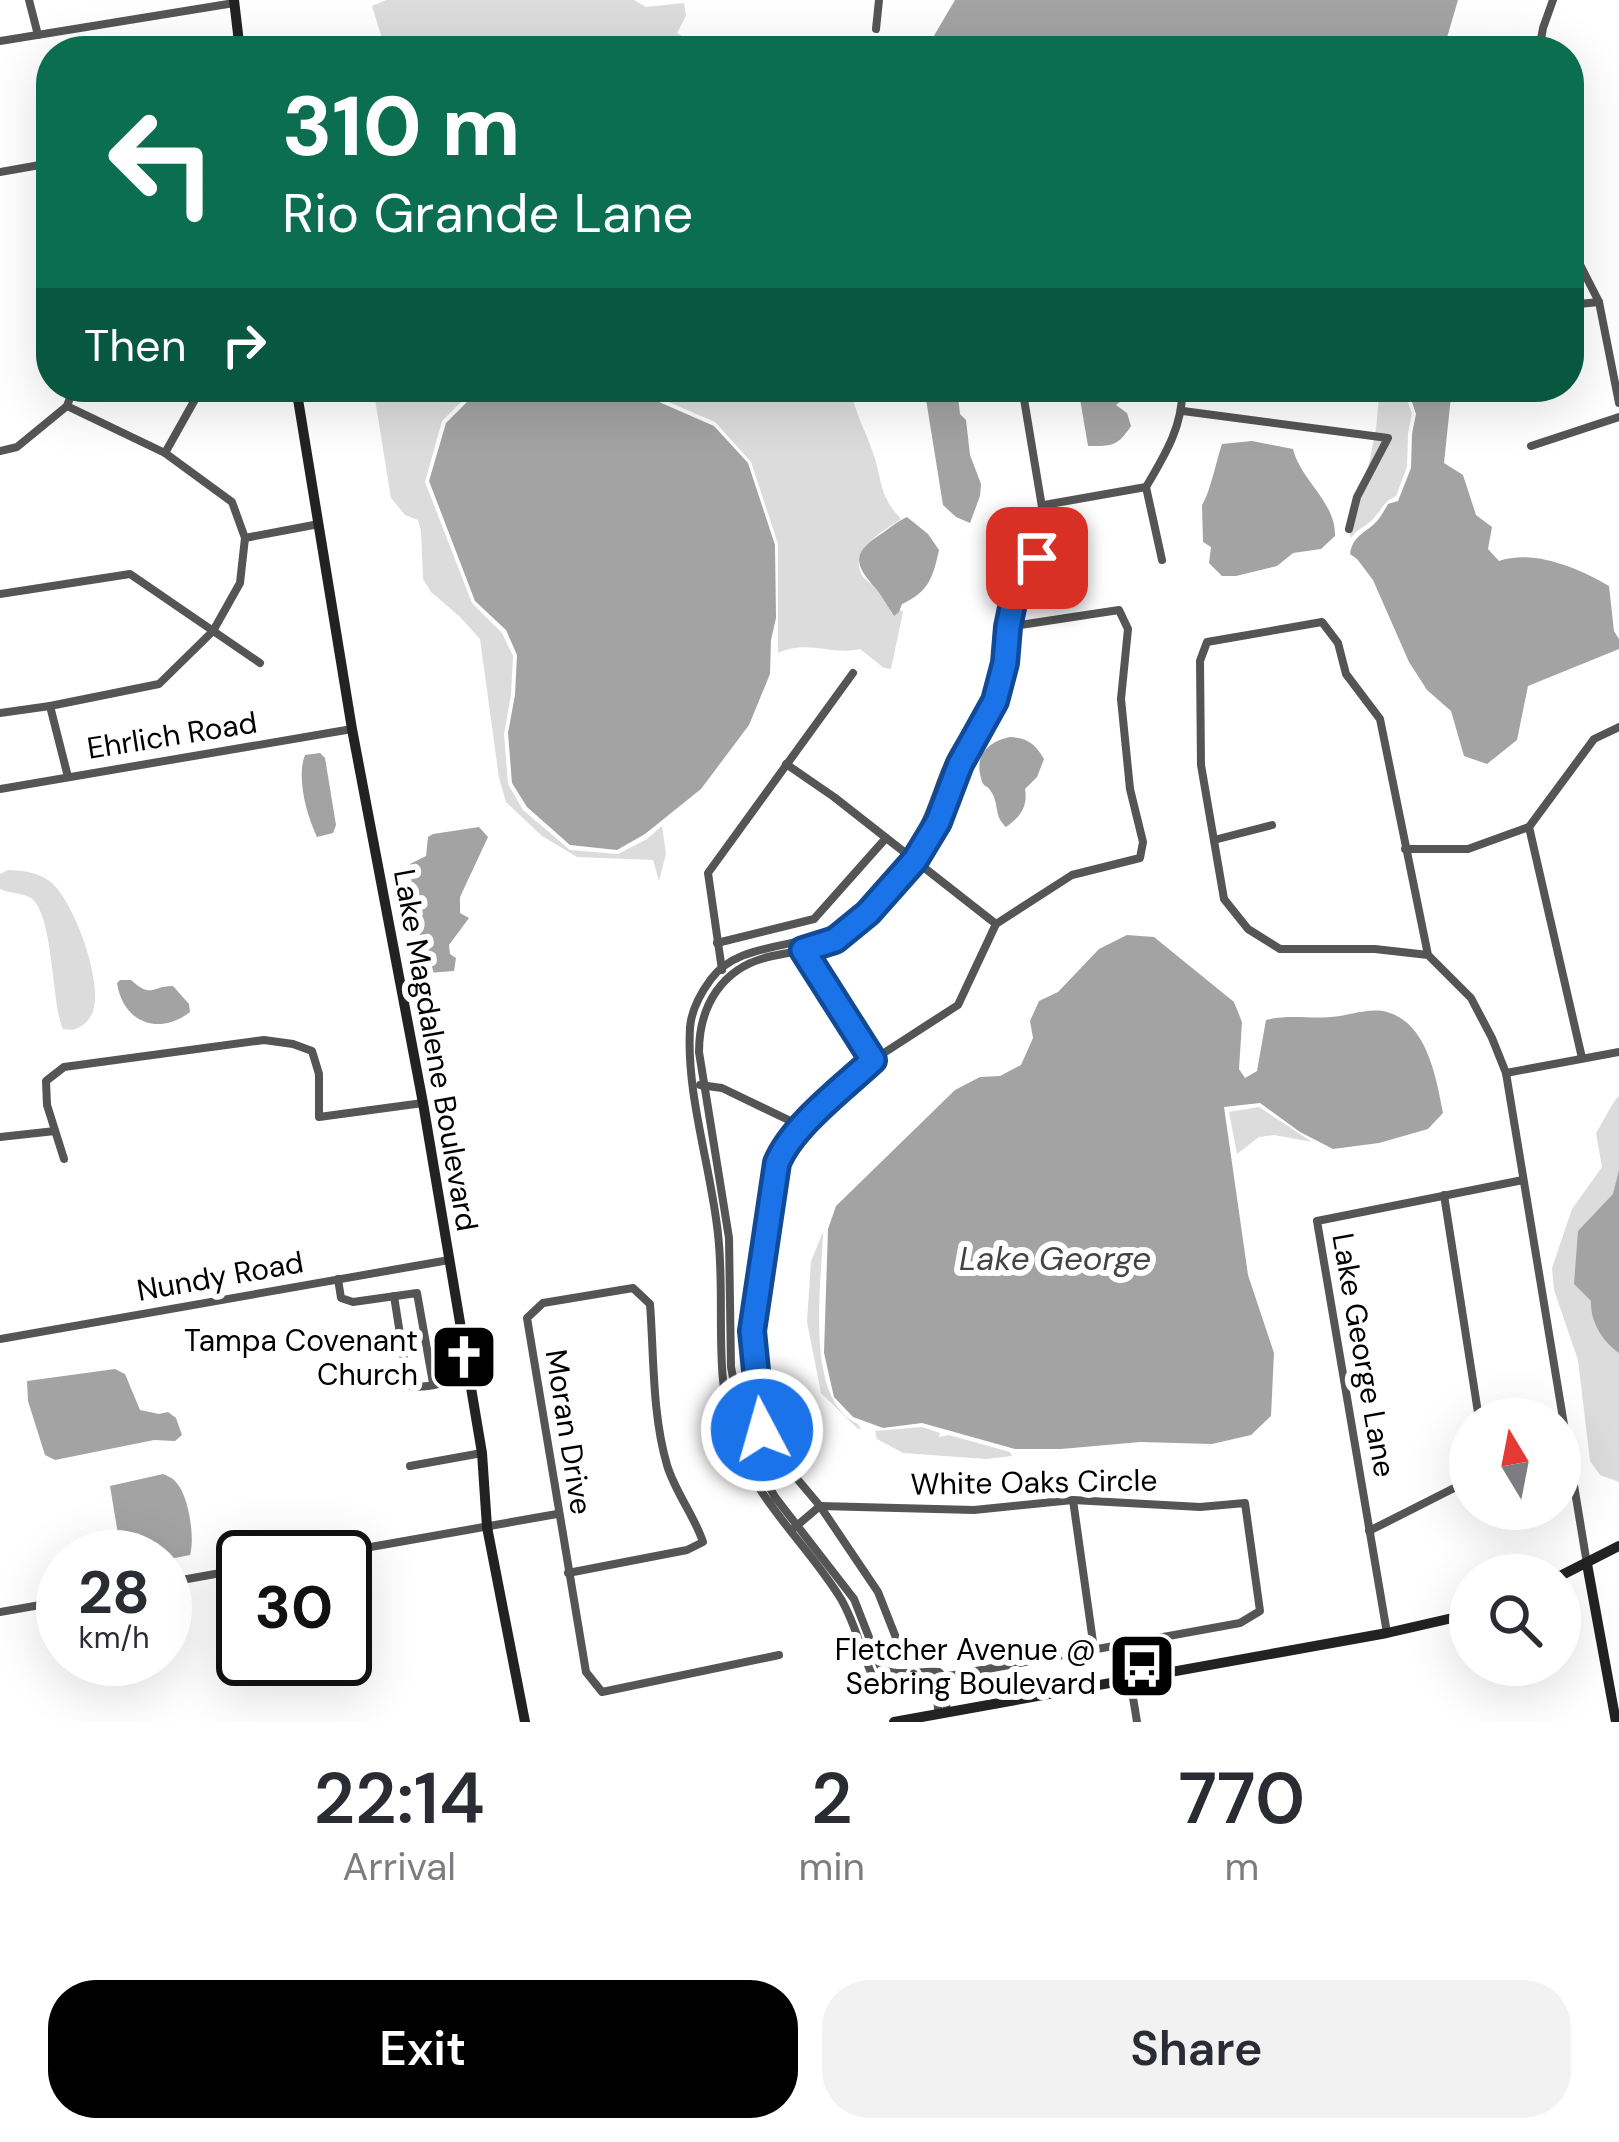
<!DOCTYPE html>
<style>
body{margin:0;font-family:"DM Sans",sans-serif;background:#f2f2f3;color:#2b2b33;height:100vh;display:flex;flex-direction:column;font-size:45px;white-space:nowrap}
*{box-sizing:border-box;margin:0}
p{font-size:39px;color:#7c7c81}
.icon{flex:none;width:66px;height:66px;fill:none;stroke:currentColor;stroke-width:2;stroke-linecap:round;stroke-linejoin:round}
.map{position:relative;height:1722px;overflow:hidden}
.side{display:flex;flex-direction:column;background:#fff;flex:1}
.side>*{flex:none}
.guide{position:absolute;left:36px;top:36px;width:1548px;height:366px;border-radius:48px;box-shadow:0 12px 48px #0002;background:#0b6e4f;color:#fff;overflow:hidden}
.needle{width:78px;rotate:350deg}
.fabs{position:absolute;left:1449px;top:1398px;display:grid;gap:24px}
.fabs a{display:grid;place-items:center;width:132px;height:132px;border-radius:50%;background:#fff;box-shadow:0 12px 48px #0002;font-size:60px}
.speed{position:absolute;left:36px;top:1530px;display:flex;gap:24px;font-size:60px;font-weight:700;text-align:center}
.speed>*{display:grid;place-content:center;width:156px;height:156px;border-radius:50%;background:#fff;box-shadow:0 12px 48px #0002;line-height:1}
.speed small{font-size:30px;font-weight:400}
.speed .limit{border:6px solid #111;border-radius:18px;background:#fff;color:#111}
.pin{position:absolute;display:grid;place-items:center;width:102px;height:102px;color:#fff;margin:-51px;border-radius:24px;box-shadow:0 6px 18px #0006}
.me{position:absolute;width:132px;margin:-66px;rotate:354deg;stroke-linejoin:round;filter:drop-shadow(0 0 9px #0008)}
.turn{display:flex;align-items:center;gap:42px;height:252px;padding:0 48px;font-size:54px}
.turn .icon{width:156px;height:156px;stroke-width:2.5}
.turn b{display:block;font-size:84px;line-height:102px}
.then{display:flex;align-items:center;height:114px;padding:0 48px;background:#0003;gap:24px;font-size:45px}
.eta{display:flex;justify-content:space-evenly;align-items:center;height:204px;text-align:center}
.eta b{font-size:72px;font-weight:600;line-height:84px}
.primary-button{display:flex;gap:24px;margin-top:auto;padding:24px 48px}
.primary-button a{flex:1;height:138px;border-radius:48px;background:#000;color:#fff;font-size:48px;font-weight:600;line-height:138px;text-align:center}
.primary-button a+a{background:#f2f2f3;color:#2b2b33}
.map>svg:first-child{display:block}
</style>
<div class="map">
<svg width="1619" height="1722" viewBox="0 0 1619 1722">
<rect width="100%" height="100%" fill="#fff"/>
<!-- green -->
<g fill="#dcdcdc">
<polygon points="386,0 634,0 646,7 684,3 686,16 677,33 693,43 694,51 391,51 384,45 372,6"/>
<path d="M373,387H850C854,410 864,428 872,450C883,479 877,493 901,519C884,531 846,550 863,577C865,579 876,588 877,590C883,598 888,607 893,615L900,610L903,612L891,669L884,668L860,649C832,656 808,639 778,653V544L751,462L715,422L650,394L596,398L541,396L504,390L465,398L442,421L425,482L472,603L502,633L513,656L511,695L504,734L508,784L523,810L570,850L618,854L647,839L662,826L666,854L659,881L653,860L577,857L542,836L506,802L499,778L480,639L460,617L431,592L423,579L421,531L418,520L405,515L391,498Z"/>
<path d="M1388,387H1402L1412,413L1408,434L1407,467L1396,496C1382,502 1382,511 1371,521C1364,528 1357,529 1351,538L1348,525L1367,473L1376,429L1379,397Z"/>
<path d="M8,870C24,870 41,873 53,884C75,905 103,982 93,1011C89,1022 83,1026 73,1030L63,1029C51,1003 54,909 29,897C21,893 9,893 0,889V874Z"/>
<path d="M1619,1096V1482L1600,1475L1590,1461L1578,1360L1554,1290L1552,1268L1572,1209L1602,1167L1596,1133C1603,1123 1612,1102 1619,1096Z"/>
<polygon points="1259,1107 1312,1142 1274,1135 1259,1137 1237,1154 1229,1112"/>
<path d="M823,1232C822,1282 803,1400 858,1424L861,1430L857,1428L821,1393L807,1322L811,1261Z"/>
<polygon points="922,1427 940,1433 939,1437 949,1435 1010,1452 1012,1456 986,1459 903,1453 877,1439 875,1431"/>
</g>
<!-- water -->
<g fill="#a3a3a3">
<polygon points="955,0 1458,0 1443,51 925,51"/>
<polygon points="924,387 957,387 960,414 966,420 970,455 981,484 980,496 970,523 956,517 943,505"/>
<path d="M1078,387H1139L1116,405L1127,413L1131,426C1117,447 1112,446 1088,446Z"/>
<path d="M1407,387H1452L1444,463L1463,475L1476,515L1492,527L1488,549L1499,561C1533,549 1579,568 1609,586L1614,631L1619,639V649L1528,686L1517,740L1487,764L1464,756L1451,711L1427,690L1409,662L1373,580L1357,559L1350,554C1353,534 1367,533 1378,520C1382,515 1385,509 1388,504L1398,501L1411,468L1412,434L1416,414Z"/>
<polygon points="505,394 541,401 596,402 650,398 714,426 748,463 775,545 776,618 771,640 770,674 749,725 701,789 645,834 617,850 570,845 527,807 512,783 508,733 515,695 517,655 506,630 475,601 429,481 446,423 467,402"/>
<path d="M1252,441L1293,449C1301,481 1336,502 1335,536L1321,549L1293,553L1277,566L1236,576H1222L1209,563L1211,547L1203,542L1202,505C1210,493 1216,462 1222,444Z"/>
<path d="M907,517L928,534L939,550C933,577 929,592 902,604L899,612L894,616C888,607 883,598 877,590C855,565 850,554 881,534C890,528 896,522 907,517Z"/>
<path d="M1010,737C1028,738 1035,744 1044,759L1037,777L1025,789C1028,807 1020,817 1006,827C994,816 999,805 992,793C986,782 984,790 981,778C974,754 990,741 1010,737Z"/>
<path d="M320,753L325,758L336,825L333,833L317,837C307,816 296,778 305,755Z"/>
<path d="M479,827L488,837L460,897V913L469,918L449,945L450,954L456,958L454,971L428,973C420,938 412,900 410,864L426,856L428,837L433,834Z"/>
<path d="M1127,935L1154,937L1234,1002L1242,1022L1239,1069L1245,1078L1257,1071L1266,1020C1290,1014 1307,1019 1331,1017C1348,1016 1370,1007 1387,1012C1427,1023 1436,1077 1443,1113L1428,1129L1379,1143L1333,1149L1300,1132L1260,1103L1224,1107L1248,1275L1274,1353L1271,1416L1251,1435L1212,1444L1140,1442L1061,1449H1015L922,1423L883,1428L853,1417L834,1397L824,1353L828,1229L836,1206L955,1090L980,1077L1000,1076L1021,1065L1033,1038L1030,1021L1039,1001L1058,992L1099,949Z"/>
<path d="M120,980H131C152,999 151,986 173,986L189,1004L190,1012C159,1036 123,1023 117,983Z"/>
<path d="M1619,1170V1353C1602,1341 1590,1321 1591,1301L1574,1284L1578,1231L1613,1194Z"/>
<polygon points="115,1369 125,1374 140,1410 159,1414 168,1412 176,1418 182,1435 175,1441 154,1440 55,1460 45,1455 28,1401 27,1381"/>
<path d="M163,1474C172,1478 173,1478 179,1486C189,1501 195,1537 190,1555L165,1560V1557H127L120,1546L110,1486Z"/>
</g>
<g fill="none" stroke-linecap="round" stroke-linejoin="round">
<!-- street -->
<g stroke="#555" stroke-width="8">
<polyline points="29,0 38,35"/>
<polyline points="876,29 879,0"/>
<polyline points="0,41 234,3"/>
<polyline points="1539,51 1543,28 1553,0"/>
<polyline points="0,172 51,163"/>
<polyline points="1569,243 1599,302 1619,403"/>
<polyline points="1569,305 1599,302"/>
<polyline points="1183,411 1388,438 1357,497 1349,529"/>
<polyline points="1531,446 1619,417"/>
<polyline points="0,451 17,447 67,406 74,387"/>
<polyline points="165,453 202,387"/>
<polyline points="1044,505 1146,487"/>
<polyline points="245,538 319,524"/>
<path d="M1162,560L1146,487C1165,455 1184,424 1182,387"/>
<polyline points="1017,584 1037,558 1046,531 1022,387"/>
<polyline points="0,594 130,574 260,663"/>
<polyline points="50,706 68,777"/>
<polyline points="0,713 50,706 159,684 213,631 240,583 245,538 232,502 165,453 67,406"/>
<polyline points="786,764 834,797 996,924"/>
<polyline points="0,789 352,729"/>
<polyline points="1529,827 1582,1058"/>
<polyline points="1214,840 1272,825"/>
<polyline points="1405,849 1468,849 1529,827 1594,739 1619,727"/>
<polyline points="717,943 814,919 886,838"/>
<polyline points="803,950 873,1060"/>
<polyline points="1428,955 1375,949 1280,949 1248,929 1224,899 1201,765 1200,661 1207,642 1322,622 1338,643 1346,674 1380,719 1428,955 1471,998 1492,1038 1506,1073 1587,1564"/>
<polyline points="722,970 708,873 853,673"/>
<polyline points="1506,1073 1619,1052"/>
<polyline points="700,1085 722,1088 803,1127"/>
<polyline points="0,1137 55,1131"/>
<polyline points="64,1159 47,1105 46,1081 64,1067 264,1040 293,1044 312,1051 319,1074 319,1117 423,1103"/>
<polyline points="1444,1195 1479,1419"/>
<polyline points="338,1279 341,1298 353,1302 417,1293 433,1383"/>
<path d="M394,1296L408,1385C421,1391 452,1380 469,1377"/>
<polyline points="0,1339 449,1260"/>
<polyline points="410,1466 482,1453"/>
<polyline points="1073,1500 1094,1649"/>
<polyline points="820,1506 974,1510 1073,1500 1200,1507 1245,1503 1260,1611 1240,1623 943,1677"/>
<polyline points="1485,1516 1487,1509"/>
<polyline points="794,1528 820,1506"/>
<polyline points="1369,1531 1470,1480"/>
<polyline points="314,1557 557,1514"/>
<path d="M568,1573L687,1550L703,1542C694,1515 675,1492 667,1465C652,1414 654,1356 650,1304L633,1288L543,1303L527,1318L586,1672L602,1692L779,1655"/>
<polyline points="165,1583 243,1569"/>
<polyline points="0,1612 63,1601"/>
<polyline points="1387,1633 1317,1221 1523,1180"/>
<polyline points="902,1653 878,1592 820,1506 788,1468 762,1430 752,1331 777,1163 783,1149 873,1060 958,1005 996,924 1072,875 1140,858 1143,842 1130,789 1121,699 1128,629 1119,610 1007,627"/>
<polyline points="1130,1679 1137,1722"/>
<path d="M939,1713C937,1706 937,1689 931,1684C917,1673 895,1697 872,1675C861,1650 855,1623 841,1599C808,1545 758,1503 736,1442C712,1375 726,1303 718,1234C711,1167 686,1095 690,1028C691,1010 700,994 711,979C738,943 789,950 826,932C857,918 895,871 914,842C931,816 937,787 950,759C962,735 981,714 989,688C1001,654 993,613 1017,584C1014,599 1009,614 1007,629C1004,654 1004,678 994,702C985,725 969,744 959,766C944,801 934,836 910,865C889,890 867,921 839,938C818,951 792,951 768,957C722,968 699,1006 699,1052L729,1238L731,1367L744,1434L759,1469L775,1497L854,1599L881,1668C895,1678 921,1670 939,1672L943,1677L947,1712"/>
</g>
<!-- secondary -->
<g stroke="#222" stroke-width="10">
<polyline points="234,0 240,51"/>
<polyline points="296,387 352,729 423,1103 482,1453 487,1527 525,1722"/>
<polyline points="1587,1564 1616,1722"/>
<polyline points="1560,1576 1619,1546"/>
<polyline points="894,1722 1387,1633 1470,1614"/>
</g>
</g>
<g fill="none" stroke-linecap="round" stroke-linejoin="round">
<defs>
<path id="route" d="M762,1430L752,1331L777,1163C792,1126 843,1088 873,1060L803,950L835,940L868,913L915,860L938,822L960,764L995,701L1005,663L1008,627L1017,584L1037,558"/>
</defs>
<!-- route casing -->
<use href="#route" stroke="#114b97" stroke-width="30"/>
<!-- route -->
<use href="#route" stroke="#1a73e8" stroke-width="21"/>
</g>
<!-- icons -->
<defs>
<symbol id="church-square" viewBox="-11 -11 22 22"><rect x="-9" y="-9" width="18" height="18" rx="4" fill="#000" stroke="#fff"/><path d="M-1.2-6h2.4v3.5h3.3v2.4h-3.3V6h-2.4V-.1h-3.3v-2.4h3.3Z" fill="#fff"/></symbol>
<symbol id="bus-square" viewBox="-11 -11 22 22"><rect x="-9" y="-9" width="18" height="18" rx="4" fill="#000" stroke="#fff"/><path d="M-5-6H5V4H4V6H2V4H-2V6H-4V4H-5ZM-3.5-4V0h7V-4ZM-3.5 1.2v1.5H-2V1.2ZM2 1.2v1.5H3.5V1.2Z" fill="#fff"/></symbol>
</defs>
<g fill-rule="evenodd">
<use href="#church-square" x="426" y="1319" width="76" height="76"/>
<use href="#bus-square" x="1104" y="1628" width="76" height="76"/>
</g>
<g text-anchor="middle" dominant-baseline="central" stroke-width="12" stroke-linejoin="round" paint-order="stroke">
<!-- street labels -->
<g font-size="30" fill="#000" stroke="#fff">
<text transform="translate(172 735) rotate(-9)">Ehrlich Road</text>
<text transform="translate(436 1050) rotate(80)">Lake Magdalene Boulevard</text>
<text transform="translate(220 1276) rotate(-10)">Nundy Road</text>
<text transform="translate(1364 1355) rotate(80)">Lake George Lane</text>
<text transform="translate(569 1432) rotate(81)">Moran Drive</text>
<text transform="translate(1034 1482) rotate(-1)">White Oaks Circle</text>
</g>
<!-- poi labels -->
<g font-size="30" fill="#000" stroke="#fff" text-anchor="end">
<text x="418" y="1340">Tampa Covenant<tspan x="418" dy="34">Church</tspan></text>
<text x="1096" y="1649">Fletcher Avenue @<tspan x="1096" dy="34">Sebring Boulevard</tspan></text>
</g>
<!-- water labels -->
<g font-size="33" font-style="italic" fill="#444" stroke="#fff">
<text x="1055" y="1258">Lake George</text>
</g>
</g>
</svg>
<div class="fabs">
<a><svg class="needle" viewBox="-14 -14 28 28"><path d="M0-13l5 13h-10z" fill="#e53935"/><path d="M0 13l5-13h-10z" fill="#7c7c81"/></svg></a>
<a><svg class="icon" aria-label="search" viewBox="0 0 24 24"><circle cx="10" cy="10" r="6"/><path d="M15 15l6 6"/></svg></a>
</div>
<div class="speed"><div>28<small>km/h</small></div><div class="limit">30</div></div>
<div class="pin" style="left:1037px;top:558px;background:#d93025"><svg class="icon" aria-label="arrive" viewBox="0 0 24 24"><path d="M6 21V4h12l-3 4 3 4H6"/></svg></div>
<svg class="me" style="left:762px;top:1430px" viewBox="-20 -20 40 40"><circle r="17" fill="#1a73e8" stroke="#fff" stroke-width="3"/><path d="M0-11L8 9 0 5-8 9z" fill="#fff"/></svg>
<div class="guide">
<div class="turn"><svg class="icon" aria-label="left" viewBox="0 0 24 24"><path d="M17 20v-9H6M10 6l-5 5 5 5"/></svg><div><b>310 m</b>Rio Grande Lane</div></div>
<div class="then">Then<svg class="icon" aria-label="right" viewBox="0 0 24 24"><path d="M7 20v-9h11M14 6l5 5-5 5"/></svg></div>
</div>
</div>
<section class="side">
<div class="eta">
<div><b>22:14</b><p>Arrival</p></div>
<div><b>2</b><p>min</p></div>
<div><b>770</b><p>m</p></div>
</div>
<div class="primary-button"><a>Exit</a><a>Share</a></div>
</section>
